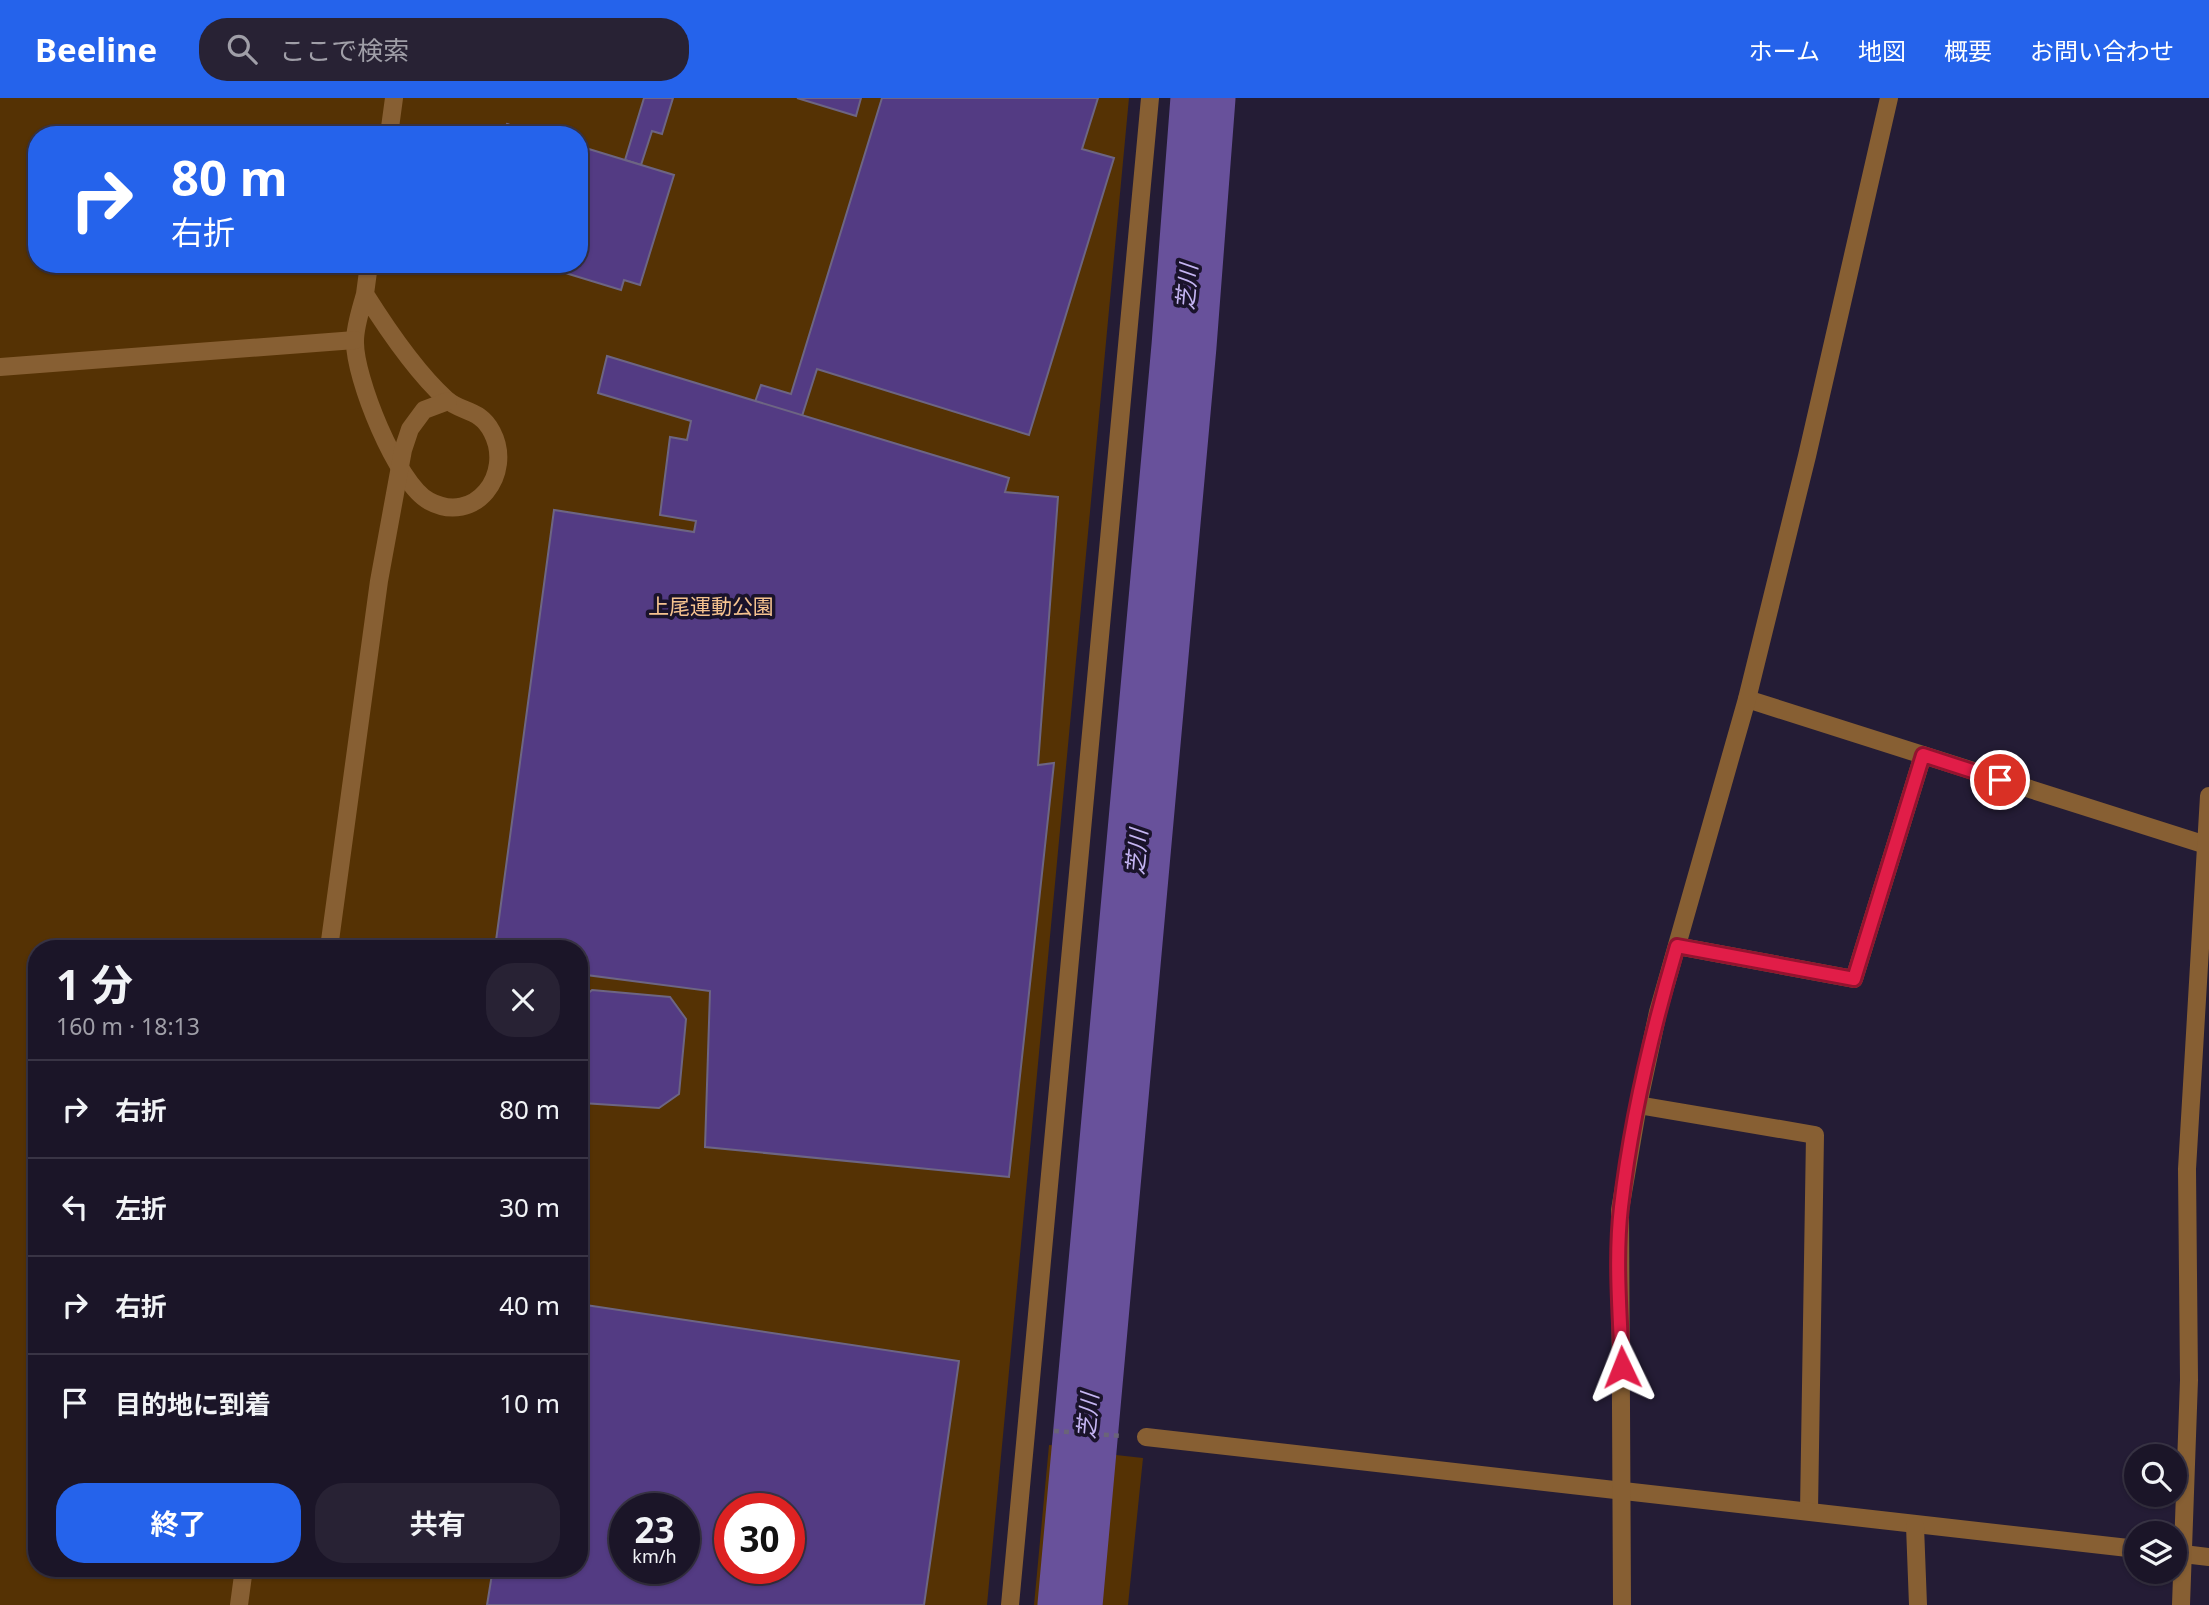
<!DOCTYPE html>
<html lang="ja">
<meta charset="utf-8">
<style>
body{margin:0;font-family:"Noto Sans","Noto Sans JP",sans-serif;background:#282234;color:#f1f3f6;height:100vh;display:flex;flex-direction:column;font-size:26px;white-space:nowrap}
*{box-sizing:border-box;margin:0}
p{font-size:23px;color:#a09fa8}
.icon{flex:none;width:38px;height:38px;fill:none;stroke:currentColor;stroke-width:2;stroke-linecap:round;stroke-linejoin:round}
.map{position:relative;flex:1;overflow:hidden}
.sheet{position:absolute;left:28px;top:842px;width:560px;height:637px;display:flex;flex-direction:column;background:#1b1528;border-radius:28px;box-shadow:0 2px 5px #0004,0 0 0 2px #393445}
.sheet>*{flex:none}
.guide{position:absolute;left:28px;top:28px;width:560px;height:147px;border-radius:28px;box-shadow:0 2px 5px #0004,0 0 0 2px #393445;background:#2563eb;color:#fff;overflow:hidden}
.buttons{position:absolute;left:2124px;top:1346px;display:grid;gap:14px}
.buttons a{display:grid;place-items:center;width:63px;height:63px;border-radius:50%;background:#1b1528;box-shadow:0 2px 5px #0004,0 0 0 2px #393445;font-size:35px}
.speed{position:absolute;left:609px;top:1395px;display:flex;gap:14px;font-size:35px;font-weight:700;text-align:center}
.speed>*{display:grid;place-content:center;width:91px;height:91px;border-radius:50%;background:#1b1528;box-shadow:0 2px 5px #0004,0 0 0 2px #393445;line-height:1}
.speed small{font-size:18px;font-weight:400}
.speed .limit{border:10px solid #d22;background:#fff;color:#111}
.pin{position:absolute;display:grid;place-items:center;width:60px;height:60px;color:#fff;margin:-30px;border:4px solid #fff;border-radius:50%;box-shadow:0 2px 7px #0007}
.me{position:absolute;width:77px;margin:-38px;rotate:358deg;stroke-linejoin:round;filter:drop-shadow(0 0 5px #0008)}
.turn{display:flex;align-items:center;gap:24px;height:147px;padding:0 28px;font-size:32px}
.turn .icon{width:91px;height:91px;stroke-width:2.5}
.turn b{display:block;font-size:49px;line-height:60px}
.round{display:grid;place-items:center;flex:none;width:74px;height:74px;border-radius:28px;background:#282234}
.overview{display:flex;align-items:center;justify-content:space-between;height:119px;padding:0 28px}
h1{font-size:42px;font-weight:700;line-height:52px}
.cta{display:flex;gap:14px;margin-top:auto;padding:14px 28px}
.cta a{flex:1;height:80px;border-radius:28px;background:#2563eb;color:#fff;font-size:28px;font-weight:700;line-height:80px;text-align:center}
.cta a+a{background:#282234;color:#f1f3f6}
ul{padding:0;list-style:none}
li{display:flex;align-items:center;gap:21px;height:98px;padding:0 28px;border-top:2px solid #393445}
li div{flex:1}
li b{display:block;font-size:26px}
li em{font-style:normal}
header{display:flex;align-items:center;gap:42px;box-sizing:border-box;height:98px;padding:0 35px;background:#2563eb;color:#fff}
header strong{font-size:33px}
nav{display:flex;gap:38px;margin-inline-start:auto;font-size:24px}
.search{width:490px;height:63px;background:#282234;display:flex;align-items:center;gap:18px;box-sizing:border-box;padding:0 24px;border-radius:28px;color:#a09fa8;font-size:26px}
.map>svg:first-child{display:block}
</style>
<header>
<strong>Beeline</strong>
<div class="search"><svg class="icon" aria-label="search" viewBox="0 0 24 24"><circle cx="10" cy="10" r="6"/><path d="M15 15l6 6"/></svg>ここで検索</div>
<nav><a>ホーム</a><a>地図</a><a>概要</a><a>お問い合わせ</a></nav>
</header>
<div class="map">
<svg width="2209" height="1507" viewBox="0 0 2209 1507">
<rect width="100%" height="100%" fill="#241c35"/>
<!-- green -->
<g fill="#553204" fill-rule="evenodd">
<path d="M0,0H1129L987,1507H0ZM37,37H579V166H37ZM37,850H579V1470H37ZM625,1410H684V1470H625ZM730,1410H789V1470H730Z"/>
<polygon points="1049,1347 1077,1349 1063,1507 1034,1507"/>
<polygon points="1089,1354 1143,1360 1128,1507 1076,1507"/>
</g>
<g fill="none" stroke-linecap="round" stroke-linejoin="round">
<!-- river -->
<polyline stroke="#68519b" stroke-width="65" points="1070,1507 1184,248 1203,0"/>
</g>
<!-- building -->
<g fill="#533b83" stroke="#6d6583" stroke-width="2" fill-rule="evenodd">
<polygon points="644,0 673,0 662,36 652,33 641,67 625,62"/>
<polygon points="797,0 861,0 856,18"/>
<polygon points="882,0 1098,0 1082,51 1114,60 1029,337 817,271 802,318 755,304 761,287 791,296"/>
<polygon points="507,26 543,37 504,37"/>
<polygon points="579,48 674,77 640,187 624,182 621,192 536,166 579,166"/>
<polygon points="607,258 1009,380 1005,394 1058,399 1038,667 1054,665 1009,1079 705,1049 710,893 579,876 579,850 495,850 554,412 694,434 696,423 660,417 670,339 687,342 691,323 598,295"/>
<polygon points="592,892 670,899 686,921 679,996 659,1010 582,1005 579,1002 579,903"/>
<path d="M579,1206L959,1263L924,1507H487L493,1470H579ZM625,1410H684V1470H625ZM730,1410H789V1470H730Z"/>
</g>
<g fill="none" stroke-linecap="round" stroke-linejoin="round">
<!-- path -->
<polyline stroke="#6a6479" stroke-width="4.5" stroke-dasharray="5 5" stroke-linecap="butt" points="1054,1333 1122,1338"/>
<!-- minor -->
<g stroke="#875f33" stroke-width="18">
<polyline points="389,37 394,0"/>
<path d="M365,196C361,211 355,228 355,243C354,279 397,386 429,403C475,428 514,376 492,334C480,310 461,315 446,301C415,273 387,231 365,196L369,166"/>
<polyline points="0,269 355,242"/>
<polyline points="1747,601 2209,748"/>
<polyline points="1677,848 1854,881 1923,657"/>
<polyline points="329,850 379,483 403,352 410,331 424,312 448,303"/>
<polyline points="1638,1007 1815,1037 1809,1413"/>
<polyline points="1146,1339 2137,1451"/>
<polyline points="1915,1428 1918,1507"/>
<polyline points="2175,1455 2209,1459"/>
<polyline points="239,1507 244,1470"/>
<polyline points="1010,1507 1150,0"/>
<polyline points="1622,1507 1620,1112 1638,1007 1658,914 1747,601 1807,358 1889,0"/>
<polyline points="2181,1507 2189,1282 2187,1071 2209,698"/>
</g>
</g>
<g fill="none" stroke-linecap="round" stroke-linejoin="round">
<defs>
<path id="route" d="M1622,1269C1620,1217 1615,1161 1621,1109C1631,1021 1652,933 1677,848L1854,881L1923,657L2000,682"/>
</defs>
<!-- route casing -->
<use href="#route" stroke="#92132f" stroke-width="18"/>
<!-- route -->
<use href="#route" stroke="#e11d48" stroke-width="12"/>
</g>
<g text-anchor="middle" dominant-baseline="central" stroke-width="7" stroke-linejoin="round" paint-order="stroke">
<!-- park labels -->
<g font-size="21" fill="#f5c28f" stroke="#1a132b">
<text x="711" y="508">上尾運動公園</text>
</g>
<!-- water labels -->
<g font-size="23" font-style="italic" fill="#c5b5f3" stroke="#1a132b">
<text transform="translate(1186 189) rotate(-85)">芝川</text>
<text transform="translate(1136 754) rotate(-85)">芝川</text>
<text transform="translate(1087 1318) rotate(-85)">芝川</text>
</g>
</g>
</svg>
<div class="buttons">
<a><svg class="icon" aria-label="search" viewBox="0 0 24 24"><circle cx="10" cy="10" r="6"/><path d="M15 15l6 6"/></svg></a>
<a><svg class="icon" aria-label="layers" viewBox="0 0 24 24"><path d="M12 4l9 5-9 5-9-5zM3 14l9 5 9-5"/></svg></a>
</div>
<div class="speed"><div>23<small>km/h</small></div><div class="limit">30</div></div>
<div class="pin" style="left:2000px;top:682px;background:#d93025"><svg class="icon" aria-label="arrive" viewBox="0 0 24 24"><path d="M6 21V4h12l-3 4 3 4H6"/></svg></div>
<svg class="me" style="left:1622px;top:1269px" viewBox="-20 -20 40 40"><path d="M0-17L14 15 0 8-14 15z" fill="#e11d48" stroke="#fff" stroke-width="4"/></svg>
<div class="guide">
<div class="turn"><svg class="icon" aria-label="right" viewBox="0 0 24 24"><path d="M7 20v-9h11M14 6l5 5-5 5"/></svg><div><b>80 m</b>右折</div></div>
</div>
<section class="sheet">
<div class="overview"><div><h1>1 分</h1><p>160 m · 18:13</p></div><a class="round"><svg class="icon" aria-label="close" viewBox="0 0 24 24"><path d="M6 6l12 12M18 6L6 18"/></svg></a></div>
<ul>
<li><svg class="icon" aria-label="right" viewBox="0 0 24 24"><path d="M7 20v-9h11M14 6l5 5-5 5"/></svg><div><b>右折</b></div><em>80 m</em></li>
<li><svg class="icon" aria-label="left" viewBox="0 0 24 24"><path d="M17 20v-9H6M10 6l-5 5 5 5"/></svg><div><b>左折</b></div><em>30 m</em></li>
<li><svg class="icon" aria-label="right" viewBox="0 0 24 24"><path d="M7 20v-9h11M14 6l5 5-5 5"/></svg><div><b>右折</b></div><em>40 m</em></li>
<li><svg class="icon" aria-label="arrive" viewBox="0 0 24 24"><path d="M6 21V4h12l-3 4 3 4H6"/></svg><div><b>目的地に到着</b></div><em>10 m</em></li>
</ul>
<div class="cta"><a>終了</a><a>共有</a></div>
</section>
</div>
